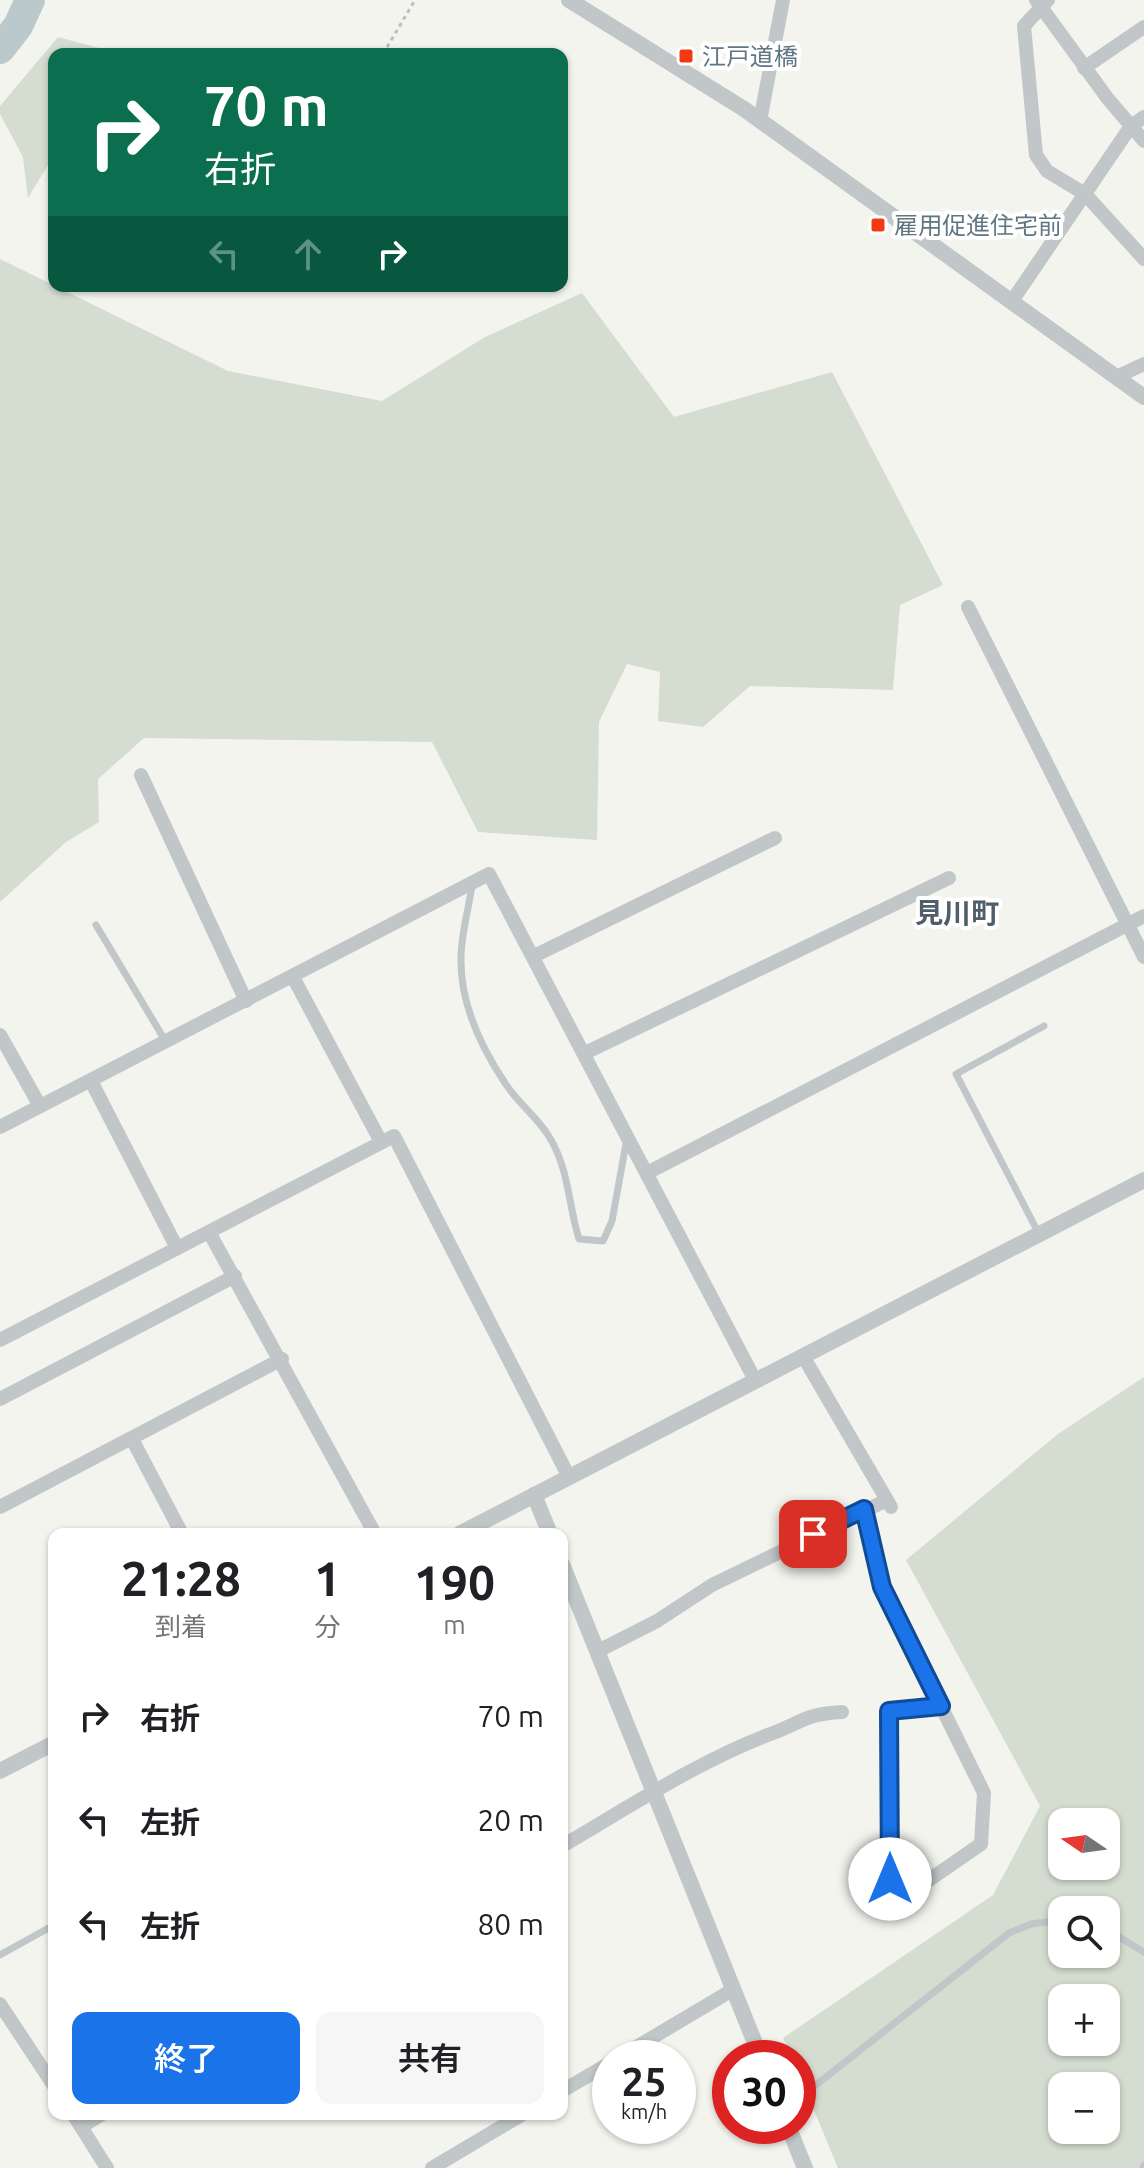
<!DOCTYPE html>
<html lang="ja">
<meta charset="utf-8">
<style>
body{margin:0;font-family:Ubuntu,"Noto Sans JP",sans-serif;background:#f6f6f6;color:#202124;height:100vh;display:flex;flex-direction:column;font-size:30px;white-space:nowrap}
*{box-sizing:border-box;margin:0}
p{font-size:26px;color:#757577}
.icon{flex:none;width:44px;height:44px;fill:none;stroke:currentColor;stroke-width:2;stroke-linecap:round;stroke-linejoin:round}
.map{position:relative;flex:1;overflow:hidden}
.side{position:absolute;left:48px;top:1528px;width:520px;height:592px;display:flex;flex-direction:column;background:#fff;border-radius:16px;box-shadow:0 2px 6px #0004}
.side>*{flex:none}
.guide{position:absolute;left:48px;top:48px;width:520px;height:244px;border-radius:16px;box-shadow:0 2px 6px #0004;background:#0b6e4f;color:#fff;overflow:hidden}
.needle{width:52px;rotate:283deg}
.controls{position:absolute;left:1048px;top:1808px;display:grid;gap:16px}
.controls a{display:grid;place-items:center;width:72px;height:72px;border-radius:16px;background:#fff;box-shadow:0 2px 6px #0004;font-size:40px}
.speed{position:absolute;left:592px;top:2040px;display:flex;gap:16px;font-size:40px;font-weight:700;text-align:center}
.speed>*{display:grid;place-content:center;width:104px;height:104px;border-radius:50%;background:#fff;box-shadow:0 2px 6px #0004;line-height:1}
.speed small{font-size:20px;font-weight:400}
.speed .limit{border:12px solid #d22;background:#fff;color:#111}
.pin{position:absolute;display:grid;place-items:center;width:68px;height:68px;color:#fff;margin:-34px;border-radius:16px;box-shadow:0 4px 12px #0006}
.me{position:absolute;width:88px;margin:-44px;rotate:0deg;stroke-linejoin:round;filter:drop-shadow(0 0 6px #0008)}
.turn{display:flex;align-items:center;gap:28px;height:168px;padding:0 24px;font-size:36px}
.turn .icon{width:104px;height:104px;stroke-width:2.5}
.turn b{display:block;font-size:56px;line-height:68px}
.lanes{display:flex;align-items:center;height:76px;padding:0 24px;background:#0003;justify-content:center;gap:40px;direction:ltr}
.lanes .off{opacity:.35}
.eta{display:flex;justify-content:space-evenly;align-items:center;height:136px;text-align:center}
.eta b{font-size:48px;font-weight:600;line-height:56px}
.cta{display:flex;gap:16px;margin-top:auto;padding:16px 24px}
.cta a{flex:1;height:92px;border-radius:16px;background:#1a73e8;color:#fff;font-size:32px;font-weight:600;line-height:92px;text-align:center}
.cta a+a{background:#f6f6f6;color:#202124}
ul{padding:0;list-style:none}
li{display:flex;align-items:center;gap:24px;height:104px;padding:0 24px}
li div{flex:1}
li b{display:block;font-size:30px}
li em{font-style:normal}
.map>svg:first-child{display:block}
</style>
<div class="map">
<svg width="1144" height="2168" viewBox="0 0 1144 2168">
<rect width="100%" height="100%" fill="#f4f4ef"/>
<!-- green -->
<g fill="#d5dcd0" fill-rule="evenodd">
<polygon points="58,37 99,48 98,54 54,54 54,155 28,198 23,157 0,114 0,106"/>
<polygon points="0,259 228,371 382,401 485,337 582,293 674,417 832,372 943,585 900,605 893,690 750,686 703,727 658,721 660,672 627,664 599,722 597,840 478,832 432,742 144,738 98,779 99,822 66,842 0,902"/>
<path d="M1144,1377V2168H838L798,2072V2058H792L783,2038L993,1895L1040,1806L906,1560L1058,1434ZM1062,1822H1106V1866H1062ZM1062,1910H1106V1954H1062ZM1062,1998H1106V2042H1062ZM1062,2086H1106V2130H1062Z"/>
</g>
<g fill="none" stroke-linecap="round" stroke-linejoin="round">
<!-- river -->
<polyline stroke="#bbc9cd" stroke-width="30" points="0,49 18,26 30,0"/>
<!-- path -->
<polyline stroke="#bcbfc1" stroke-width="3" stroke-dasharray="4 4" stroke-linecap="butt" points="383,54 415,0"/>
<!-- service -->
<g stroke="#c1c6c8" stroke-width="7">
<path d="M472,885C469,908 461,934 461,958C460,1002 481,1047 505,1083C517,1102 536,1116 548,1135C569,1167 568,1204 579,1239L603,1241L612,1221L627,1138"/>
<polyline points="96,925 166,1042"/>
<polyline points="1039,1234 956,1074 1044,1026"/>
<polyline points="1106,1929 1144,1952"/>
<polyline points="0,1955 54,1925"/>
<polyline points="798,2099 1009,1933 1031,1924 1062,1920"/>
<polyline points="1143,2168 1144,2165"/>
</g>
<!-- minor -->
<g stroke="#c1c6c8" stroke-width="14">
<polyline points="1036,0 1108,99 1144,141"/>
<polyline points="1048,0 1024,26 1036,155 1047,171 1085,194 1144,259"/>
<polyline points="1084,68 1144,27"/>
<polyline points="760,121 783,0"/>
<polyline points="1012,301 1131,126 1144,117"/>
<polyline points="1116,377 1144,364"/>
<polyline points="968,607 1144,957"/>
<polyline points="141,775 246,1001"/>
<polyline points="534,956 775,838"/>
<polyline points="293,977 381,1142"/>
<polyline points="0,1035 40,1106"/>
<polyline points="585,1053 949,878"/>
<polyline points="91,1081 177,1248"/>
<polyline points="0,1127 489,874 755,1380"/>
<polyline points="647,1173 1144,916"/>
<polyline points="209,1232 375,1534"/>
<polyline points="0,1340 394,1136 569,1477"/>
<polyline points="803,1356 891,1507"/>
<polyline points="0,1399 235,1276"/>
<polyline points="132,1439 182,1534"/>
<polyline points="0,1507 282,1359"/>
<polyline points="864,1509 882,1587 984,1793 981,1844 890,1907 889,1711 941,1706"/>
<polyline points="598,1651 657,1621 712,1585 887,1500"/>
<path d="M562,1846C631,1806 698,1761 773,1733C804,1721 806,1714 842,1712"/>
<polyline points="0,2004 54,2086"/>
<polyline points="618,2058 734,1989"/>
<polyline points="562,2091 610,2063"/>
<polyline points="73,2114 107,2168"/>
<polyline points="81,2127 102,2114"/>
<polyline points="432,2168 523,2114"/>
</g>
<!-- tertiary -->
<g stroke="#c1c6c8" stroke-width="16">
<polyline points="569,0 744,109 1144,397"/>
<polyline points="534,1495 550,1534"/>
<polyline points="459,1534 1144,1180"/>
<polyline points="562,1564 761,2058"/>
<polyline points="0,1771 54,1743"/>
<polyline points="788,2126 805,2168"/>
</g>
</g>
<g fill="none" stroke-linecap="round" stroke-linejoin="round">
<defs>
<polyline id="route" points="813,1534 864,1509 882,1587 941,1706 889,1711 890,1879"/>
</defs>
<!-- route casing -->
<use href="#route" stroke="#114b97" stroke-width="20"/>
<!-- route -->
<use href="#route" stroke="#1a73e8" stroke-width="14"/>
</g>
<!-- markers -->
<g fill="#f23a12" stroke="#fff" stroke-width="3">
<rect x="678" y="48" width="16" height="16" rx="4"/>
<rect x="870" y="217" width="16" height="16" rx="4"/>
</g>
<g text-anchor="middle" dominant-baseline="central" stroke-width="8" stroke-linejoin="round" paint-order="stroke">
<!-- poi labels -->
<g font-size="24" fill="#607683" stroke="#fff" text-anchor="start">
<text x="702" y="56">江戸道橋</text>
<text x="894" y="225">雇用促進住宅前</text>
</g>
<!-- quarter labels -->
<g font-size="28" font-weight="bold" fill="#4f5e68" stroke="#fff">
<text x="957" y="912">見川町</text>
</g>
</g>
</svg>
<div class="controls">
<a><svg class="needle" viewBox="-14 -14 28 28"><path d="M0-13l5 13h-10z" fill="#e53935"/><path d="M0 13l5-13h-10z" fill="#757577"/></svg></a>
<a><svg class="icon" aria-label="search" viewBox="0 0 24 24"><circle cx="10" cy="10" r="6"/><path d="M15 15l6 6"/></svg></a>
<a>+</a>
<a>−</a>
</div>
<div class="speed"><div>25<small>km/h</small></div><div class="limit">30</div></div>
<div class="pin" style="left:813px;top:1534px;background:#d93025"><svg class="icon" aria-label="arrive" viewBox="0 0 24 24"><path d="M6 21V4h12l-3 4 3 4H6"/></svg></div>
<svg class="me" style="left:890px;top:1879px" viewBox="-20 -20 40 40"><circle r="19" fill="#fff"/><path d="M0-13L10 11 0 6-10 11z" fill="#1a73e8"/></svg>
<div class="guide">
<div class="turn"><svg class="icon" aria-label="right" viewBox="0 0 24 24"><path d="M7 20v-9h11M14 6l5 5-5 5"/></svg><div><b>70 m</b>右折</div></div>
<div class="lanes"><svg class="icon off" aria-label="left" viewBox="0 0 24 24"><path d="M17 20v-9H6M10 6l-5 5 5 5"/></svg><svg class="icon off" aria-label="ahead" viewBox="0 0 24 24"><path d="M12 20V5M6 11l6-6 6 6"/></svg><svg class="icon" aria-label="right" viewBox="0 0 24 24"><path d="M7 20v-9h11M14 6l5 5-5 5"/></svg></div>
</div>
<section class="side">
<div class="eta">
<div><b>21:28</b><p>到着</p></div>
<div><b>1</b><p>分</p></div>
<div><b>190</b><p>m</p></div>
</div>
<ul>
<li><svg class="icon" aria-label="right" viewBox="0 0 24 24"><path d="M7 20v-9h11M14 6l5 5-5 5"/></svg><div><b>右折</b></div><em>70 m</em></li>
<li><svg class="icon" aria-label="left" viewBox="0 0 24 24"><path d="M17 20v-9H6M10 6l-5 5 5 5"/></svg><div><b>左折</b></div><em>20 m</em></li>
<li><svg class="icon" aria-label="left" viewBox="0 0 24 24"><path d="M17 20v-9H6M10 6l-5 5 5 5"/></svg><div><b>左折</b></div><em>80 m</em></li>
</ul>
<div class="cta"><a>終了</a><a>共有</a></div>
</section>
</div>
